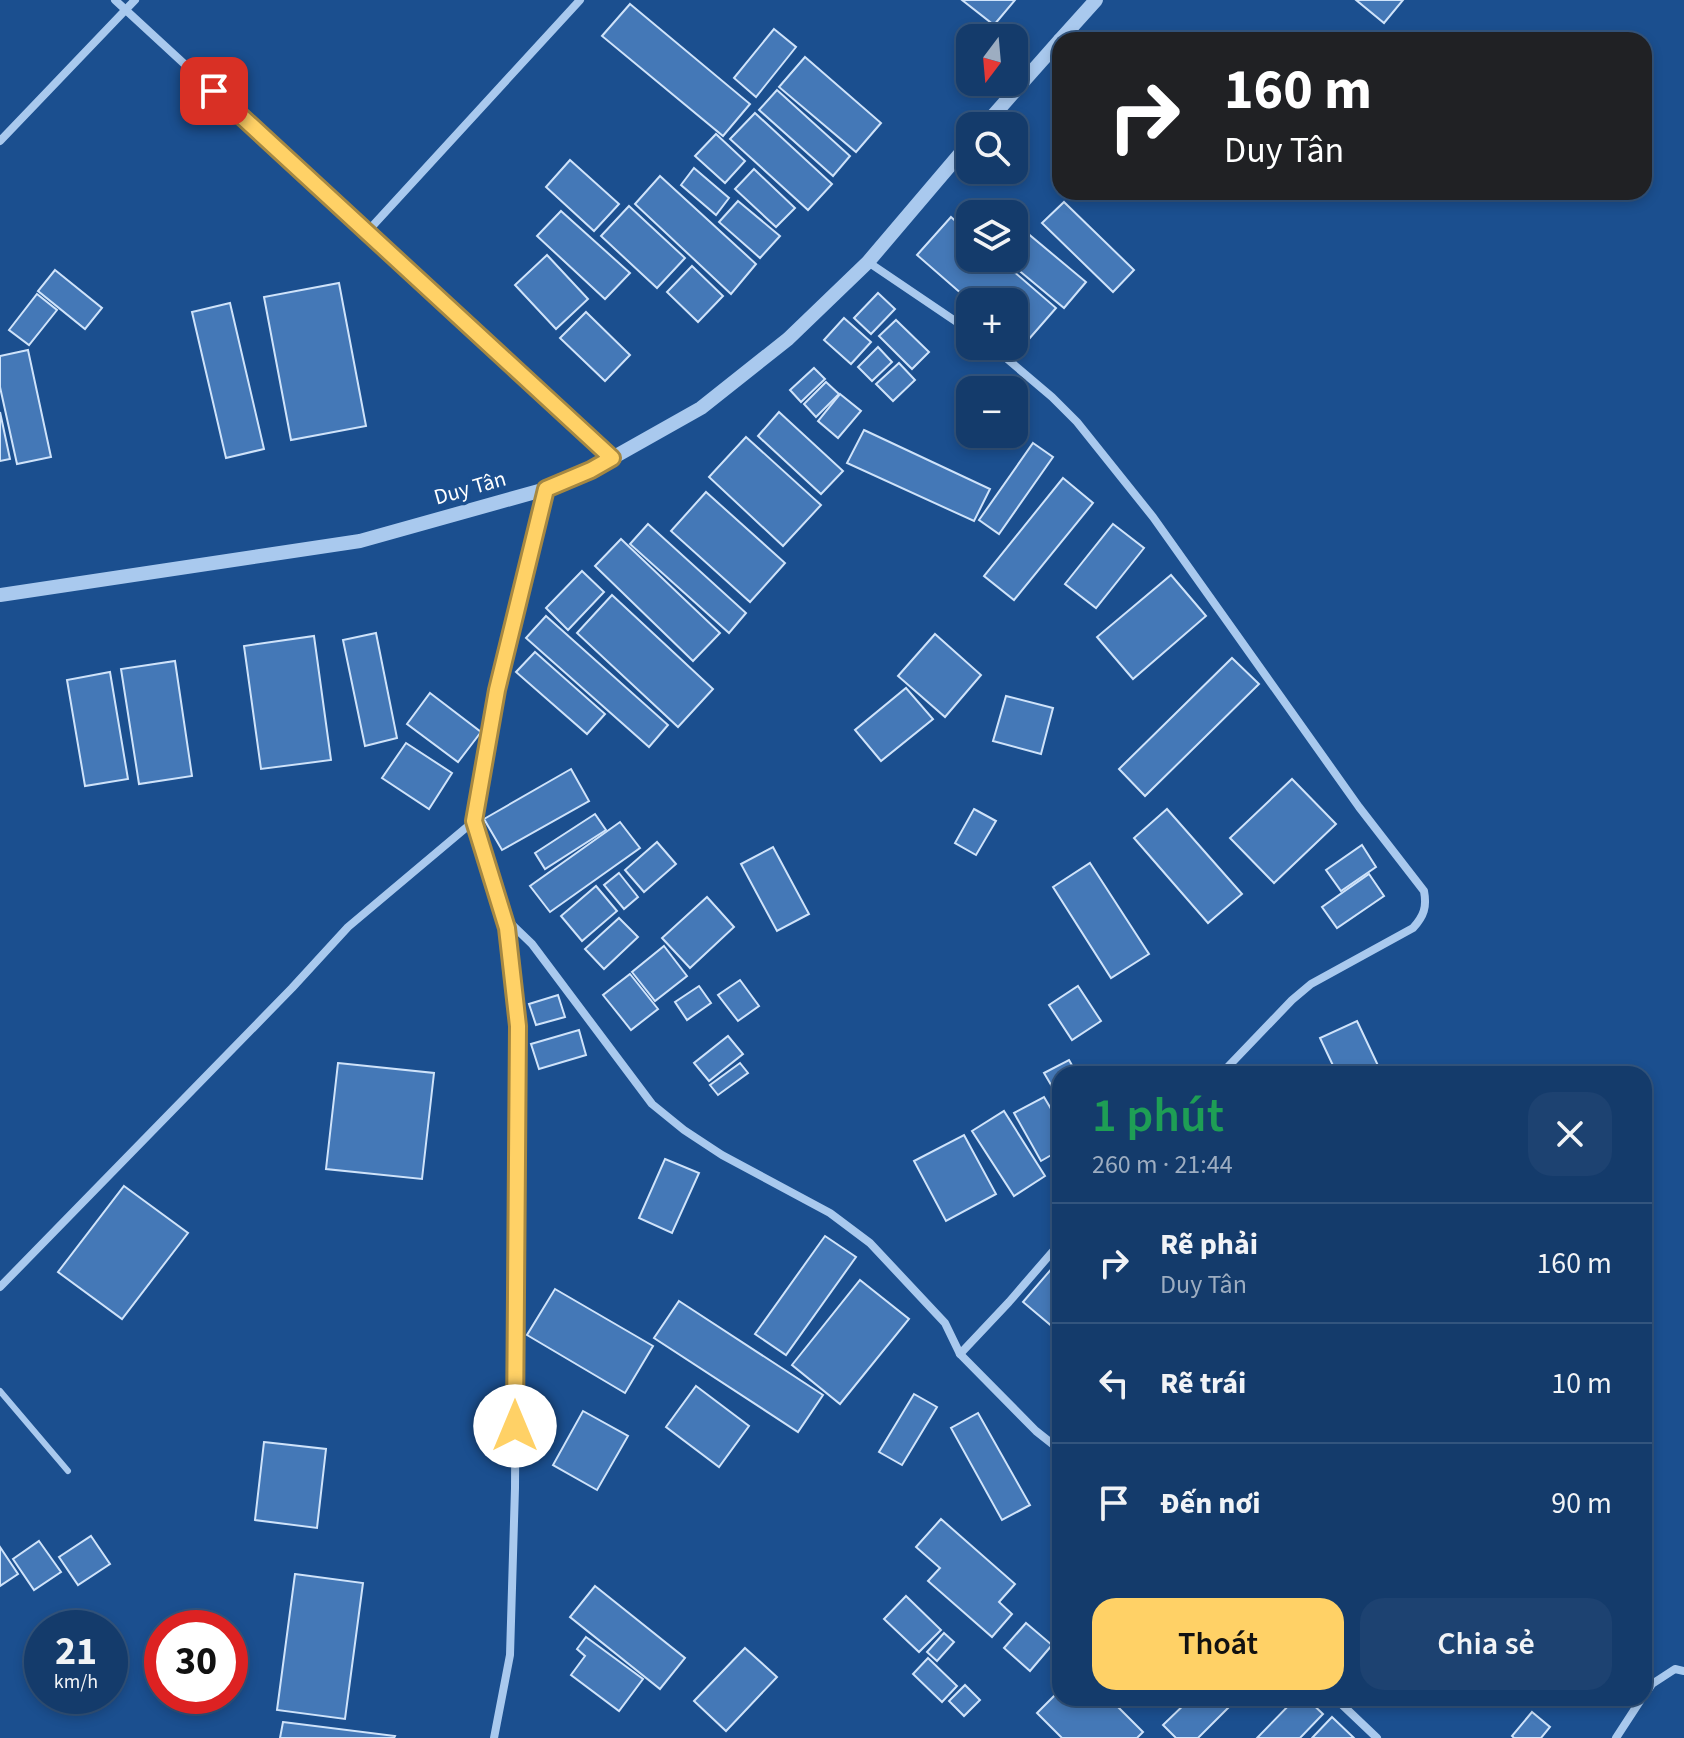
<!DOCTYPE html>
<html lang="vi">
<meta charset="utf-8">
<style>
body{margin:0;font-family:"Source Sans 3",sans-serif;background:#1d4271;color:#f1f3f6;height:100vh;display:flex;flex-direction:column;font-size:30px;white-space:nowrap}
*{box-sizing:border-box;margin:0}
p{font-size:26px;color:#9dadc1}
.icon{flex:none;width:44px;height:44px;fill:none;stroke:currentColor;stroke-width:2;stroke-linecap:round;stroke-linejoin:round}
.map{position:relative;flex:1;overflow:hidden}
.panel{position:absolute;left:1052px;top:1066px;width:600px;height:640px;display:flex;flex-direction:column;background:#143b6b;border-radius:24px;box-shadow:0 4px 12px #0003,0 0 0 2px #33557e}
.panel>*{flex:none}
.banner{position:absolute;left:1052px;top:32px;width:600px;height:168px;border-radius:24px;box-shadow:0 4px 12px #0003,0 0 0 2px #33557e;background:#202124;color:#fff;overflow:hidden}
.needle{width:52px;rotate:196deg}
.buttons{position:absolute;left:956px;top:24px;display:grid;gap:16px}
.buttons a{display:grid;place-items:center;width:72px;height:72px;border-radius:16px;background:#143b6b;box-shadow:0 4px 12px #0003,0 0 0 2px #33557e;font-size:40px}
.speed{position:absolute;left:24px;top:1610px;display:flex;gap:16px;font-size:40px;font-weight:700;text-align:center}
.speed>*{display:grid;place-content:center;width:104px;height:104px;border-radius:50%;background:#143b6b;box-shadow:0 4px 12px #0003,0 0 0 2px #33557e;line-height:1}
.speed small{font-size:20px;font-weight:400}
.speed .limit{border:12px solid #d22;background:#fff;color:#111}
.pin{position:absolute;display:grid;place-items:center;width:68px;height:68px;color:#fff;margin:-34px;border-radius:16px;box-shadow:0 4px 12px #0006}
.me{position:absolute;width:88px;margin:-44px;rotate:0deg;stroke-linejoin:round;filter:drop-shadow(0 0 6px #0008)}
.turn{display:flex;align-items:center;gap:28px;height:168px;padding:0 40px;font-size:36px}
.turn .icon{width:104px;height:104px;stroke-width:2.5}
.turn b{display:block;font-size:56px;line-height:68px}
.round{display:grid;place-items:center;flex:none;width:84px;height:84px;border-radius:24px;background:#1d4271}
.headline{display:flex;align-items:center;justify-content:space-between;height:136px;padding:0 40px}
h1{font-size:48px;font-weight:600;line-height:60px;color:#1e9e55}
.primary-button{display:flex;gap:16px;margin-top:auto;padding:16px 40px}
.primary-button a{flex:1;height:92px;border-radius:24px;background:#ffd166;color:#111;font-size:32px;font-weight:600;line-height:92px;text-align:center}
.primary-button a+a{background:#1d4271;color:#f1f3f6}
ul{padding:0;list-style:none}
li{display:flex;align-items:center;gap:24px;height:120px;padding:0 40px;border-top:2px solid #33557e}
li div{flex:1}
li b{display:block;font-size:30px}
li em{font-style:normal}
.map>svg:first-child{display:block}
</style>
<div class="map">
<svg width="1684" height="1738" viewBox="0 0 1684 1738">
<rect width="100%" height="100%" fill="#1b4f8f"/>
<!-- building -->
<g fill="#4478b7" stroke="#cfe3fa" stroke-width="2">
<polygon points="962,0 1015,0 994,25"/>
<polygon points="1356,0 1403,0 1384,23"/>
<polygon points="630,4 750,104 723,136 602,36"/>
<polygon points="774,29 796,47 756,97 734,78"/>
<polygon points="805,57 881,123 856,152 779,87"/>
<polygon points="777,90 850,156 833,176 759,110"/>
<polygon points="755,113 832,184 808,210 730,139"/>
<polygon points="716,134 745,161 725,183 695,156"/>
<polygon points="570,160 619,204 594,231 546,187"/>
<polygon points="694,168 729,198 716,215 681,185"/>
<polygon points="754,169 795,208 776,227 735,189"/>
<polygon points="660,176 756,264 731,294 635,204"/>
<polygon points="738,201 780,236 760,258 719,222"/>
<polygon points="1064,202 1134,270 1113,292 1042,223"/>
<polygon points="629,206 685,258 657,288 601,236"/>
<polygon points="561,211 630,273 605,299 537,236"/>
<polygon points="951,217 970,234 970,258 998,258 1056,308 1022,347 1014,340 1014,302 971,302 917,255"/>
<polygon points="1014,222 1086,282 1064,308 1004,258 1014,258"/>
<polygon points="547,255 588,299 556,329 515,285"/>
<polygon points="692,266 723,296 698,322 667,292"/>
<polygon points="55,270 102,308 85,329 38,291"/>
<polygon points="339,283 366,426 291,440 264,297"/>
<polygon points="878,293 895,309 871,334 854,318"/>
<polygon points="37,294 57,310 29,345 9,330"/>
<polygon points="230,303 264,449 226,458 192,312"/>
<polygon points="586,312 630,355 605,381 560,338"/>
<polygon points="844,318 871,342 851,364 824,340"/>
<polygon points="896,320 929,352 912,369 879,336"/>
<polygon points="878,347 892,362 872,381 858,367"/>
<polygon points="28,350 51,457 17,464 0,387 0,356"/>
<polygon points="899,363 915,380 893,401 876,384"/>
<polygon points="814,368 825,379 801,402 790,390"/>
<polygon points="826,382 839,394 816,417 804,404"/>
<polygon points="840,394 861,411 838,438 818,421"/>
<polygon points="0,412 10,459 0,461"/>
<polygon points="779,412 843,471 821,494 758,436"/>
<polygon points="864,430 990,489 974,521 847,463"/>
<polygon points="746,437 821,505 783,546 709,477"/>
<polygon points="1033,443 1053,457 999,534 979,520"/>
<polygon points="1063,478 1093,503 1014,600 984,576"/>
<polygon points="706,492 785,563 750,602 671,531"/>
<polygon points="648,524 746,613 729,633 630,544"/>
<polygon points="1113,524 1144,548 1096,608 1065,584"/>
<polygon points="621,539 720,633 693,661 595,566"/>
<polygon points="582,571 604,592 568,630 546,608"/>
<polygon points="1171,575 1206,616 1133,679 1097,637"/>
<polygon points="612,595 713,689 678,727 577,633"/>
<polygon points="546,616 668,725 649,747 526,638"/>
<polygon points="376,633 397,738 365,746 343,640"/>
<polygon points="935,634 981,675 945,717 898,676"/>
<polygon points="314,636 331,760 261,769 244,646"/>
<polygon points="535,652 605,714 587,734 516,672"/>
<polygon points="1232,658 1259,684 1145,796 1119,769"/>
<polygon points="175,661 192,776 139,784 121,669"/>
<polygon points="110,672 128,779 85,786 67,680"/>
<polygon points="906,688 933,719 881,761 855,730"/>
<polygon points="430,693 481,732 458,762 407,724"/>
<polygon points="1006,696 1053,708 1041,754 993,741"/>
<polygon points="406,743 452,773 429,809 382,778"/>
<polygon points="571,769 589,801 502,850 484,819"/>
<polygon points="1292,779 1336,824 1274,883 1230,838"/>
<polygon points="974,809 996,821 976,855 955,843"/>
<polygon points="1167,809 1242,894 1208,923 1134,838"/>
<polygon points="595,814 606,830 545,869 535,853"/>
<polygon points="620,822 640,848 550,912 530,886"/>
<polygon points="657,842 676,864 644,892 625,870"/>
<polygon points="1362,845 1376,867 1341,891 1326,870"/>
<polygon points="773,847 809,914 777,931 741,864"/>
<polygon points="1090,863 1149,954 1111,978 1053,887"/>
<polygon points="619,873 638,897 624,909 604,885"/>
<polygon points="1369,874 1384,896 1337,928 1322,907"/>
<polygon points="596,886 617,911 582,941 561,916"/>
<polygon points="707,897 734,927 690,968 662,938"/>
<polygon points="619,918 638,937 604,969 585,949"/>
<polygon points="664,946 687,976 655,1001 632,972"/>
<polygon points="630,974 658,1009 631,1030 603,995"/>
<polygon points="740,980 759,1006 738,1021 718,995"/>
<polygon points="699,986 711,1003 687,1020 675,1002"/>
<polygon points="1078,986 1101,1021 1072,1040 1049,1005"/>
<polygon points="558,995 565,1017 536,1025 529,1004"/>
<polygon points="1357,1021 1382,1074 1337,1074 1320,1038"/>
<polygon points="579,1030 586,1055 539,1069 531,1044"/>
<polygon points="728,1036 743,1054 709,1081 694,1063"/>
<polygon points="1069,1060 1077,1074 1060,1074 1060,1100 1044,1073"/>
<polygon points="338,1063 434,1073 422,1179 326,1169"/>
<polygon points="740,1063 748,1073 718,1095 710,1085"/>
<polygon points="1044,1097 1060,1124 1060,1150 1041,1161 1014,1113"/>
<polygon points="1004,1111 1045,1176 1014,1196 972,1131"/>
<polygon points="964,1135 996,1194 946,1221 914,1161"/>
<polygon points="665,1159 699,1173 672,1233 639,1218"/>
<polygon points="124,1186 188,1233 122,1319 58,1272"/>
<polygon points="825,1236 856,1257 786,1355 755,1334"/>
<polygon points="1060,1259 1060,1333 1023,1302"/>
<polygon points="860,1280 909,1319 840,1404 792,1365"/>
<polygon points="555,1289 653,1346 625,1393 527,1335"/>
<polygon points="679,1301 823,1395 798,1432 654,1338"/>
<polygon points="696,1386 749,1426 719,1467 666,1427"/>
<polygon points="914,1394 937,1407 902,1465 879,1452"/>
<polygon points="583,1411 628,1436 597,1490 553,1465"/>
<polygon points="978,1413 1030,1505 1002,1520 951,1428"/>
<polygon points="264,1442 326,1449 317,1528 255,1520"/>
<polygon points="941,1519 1015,1584 999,1602 1012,1614 992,1637 928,1581 940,1568 916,1547"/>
<polygon points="91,1536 110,1564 78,1585 59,1557"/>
<polygon points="39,1541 61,1572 34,1590 13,1559"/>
<polygon points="0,1547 18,1574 0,1586"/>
<polygon points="295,1574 363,1583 345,1719 277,1710"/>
<polygon points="595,1586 685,1658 660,1689 570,1617"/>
<polygon points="906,1596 941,1630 919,1652 884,1619"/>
<polygon points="1026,1623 1052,1645 1030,1671 1004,1648"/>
<polygon points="944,1633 954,1642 937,1661 927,1652"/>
<polygon points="586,1637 643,1679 619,1711 571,1675 585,1656 577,1649"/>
<polygon points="745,1648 777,1677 726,1731 694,1701"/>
<polygon points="928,1658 957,1686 942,1702 913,1674"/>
<polygon points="965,1685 980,1700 964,1716 949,1701"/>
<polygon points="1060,1690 1060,1698 1109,1698 1143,1732 1137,1738 1062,1738 1037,1713"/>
<polygon points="1191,1698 1238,1698 1198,1738 1176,1738 1163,1725"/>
<polygon points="1296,1698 1306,1698 1323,1714 1300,1738 1257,1738"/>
<polygon points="1532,1712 1550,1727 1541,1738 1514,1738 1512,1736"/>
<polygon points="1332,1717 1354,1738 1312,1738"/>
<polygon points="283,1722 395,1736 394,1738 280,1738"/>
</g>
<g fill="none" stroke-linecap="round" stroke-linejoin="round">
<!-- service -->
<polyline stroke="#a9c9ee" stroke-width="6" points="0,1391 68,1471"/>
<!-- minor -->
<g stroke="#a9c9ee" stroke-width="8">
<polyline points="115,0 612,458"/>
<polyline points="0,141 135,0"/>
<polyline points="367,232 580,0"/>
<polyline points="868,262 970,331"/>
<path d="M992,346L1052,397L1077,422L1153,517L1359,807L1424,891C1427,907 1424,916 1413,928L1311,984L1292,1000L1221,1074"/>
<polyline points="506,919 532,944 652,1104 684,1130 722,1155 830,1213 870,1243 945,1323 960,1354 1036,1431 1060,1450"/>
<polyline points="0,1287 292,988 348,927 474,821"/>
<polyline points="960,1354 1009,1302 1060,1243"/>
<polyline points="1644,1696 1652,1684 1675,1669 1684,1671"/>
<polyline points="1335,1698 1377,1738"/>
<polyline points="494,1738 510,1655 515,1488 518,1026 507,928 474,821 497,690 546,489"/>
<polyline points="1616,1738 1642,1698"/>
</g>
<!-- tertiary -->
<g stroke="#a9c9ee" stroke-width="14">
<polyline points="1060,40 1096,0"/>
<polyline points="984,126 1060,40"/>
<polyline points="0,595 360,541 546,489 591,470 701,408 788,339 868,262 970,142"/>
</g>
</g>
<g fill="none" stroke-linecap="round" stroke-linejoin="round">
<defs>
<polyline id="route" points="214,91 612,458 591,470 546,489 497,690 474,821 507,928 518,1026 515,1426"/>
</defs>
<!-- route casing -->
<use href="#route" stroke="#a68842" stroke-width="20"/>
<!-- route -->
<use href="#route" stroke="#ffd166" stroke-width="14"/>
</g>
<g text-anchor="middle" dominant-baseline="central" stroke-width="7" stroke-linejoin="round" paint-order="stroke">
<!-- street labels -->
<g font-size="22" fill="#fff" stroke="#1b4f8f">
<text transform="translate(470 488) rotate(-16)">Duy Tân</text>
</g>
</g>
</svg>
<div class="buttons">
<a><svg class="needle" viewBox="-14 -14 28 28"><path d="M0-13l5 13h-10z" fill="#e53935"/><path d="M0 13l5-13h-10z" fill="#9dadc1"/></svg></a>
<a><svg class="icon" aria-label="search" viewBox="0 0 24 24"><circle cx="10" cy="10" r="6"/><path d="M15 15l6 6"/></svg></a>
<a><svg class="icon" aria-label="layers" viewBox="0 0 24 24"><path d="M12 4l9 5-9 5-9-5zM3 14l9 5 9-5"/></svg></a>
<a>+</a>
<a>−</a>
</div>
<div class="speed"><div>21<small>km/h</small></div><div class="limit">30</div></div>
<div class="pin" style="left:214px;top:91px;background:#d93025"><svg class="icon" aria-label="arrive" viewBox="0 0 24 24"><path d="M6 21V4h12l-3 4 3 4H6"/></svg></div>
<svg class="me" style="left:515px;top:1426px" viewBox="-20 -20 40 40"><circle r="19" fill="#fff"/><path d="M0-13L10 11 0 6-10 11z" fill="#ffd166"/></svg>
<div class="banner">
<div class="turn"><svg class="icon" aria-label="right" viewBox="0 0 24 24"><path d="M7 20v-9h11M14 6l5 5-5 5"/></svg><div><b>160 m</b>Duy Tân</div></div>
</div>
<section class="panel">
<div class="headline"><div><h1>1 phút</h1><p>260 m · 21:44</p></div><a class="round"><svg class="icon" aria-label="close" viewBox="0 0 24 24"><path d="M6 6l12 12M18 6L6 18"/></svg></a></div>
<ul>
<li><svg class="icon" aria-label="right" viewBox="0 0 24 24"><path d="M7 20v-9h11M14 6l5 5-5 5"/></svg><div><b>Rẽ phải</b><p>Duy Tân</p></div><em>160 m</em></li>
<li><svg class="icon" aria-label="left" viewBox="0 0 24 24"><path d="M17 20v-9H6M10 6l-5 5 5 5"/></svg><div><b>Rẽ trái</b></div><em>10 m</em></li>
<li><svg class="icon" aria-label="arrive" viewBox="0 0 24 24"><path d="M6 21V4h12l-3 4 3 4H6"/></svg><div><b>Đến nơi</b></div><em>90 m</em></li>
</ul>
<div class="primary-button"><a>Thoát</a><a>Chia sẻ</a></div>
</section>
</div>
